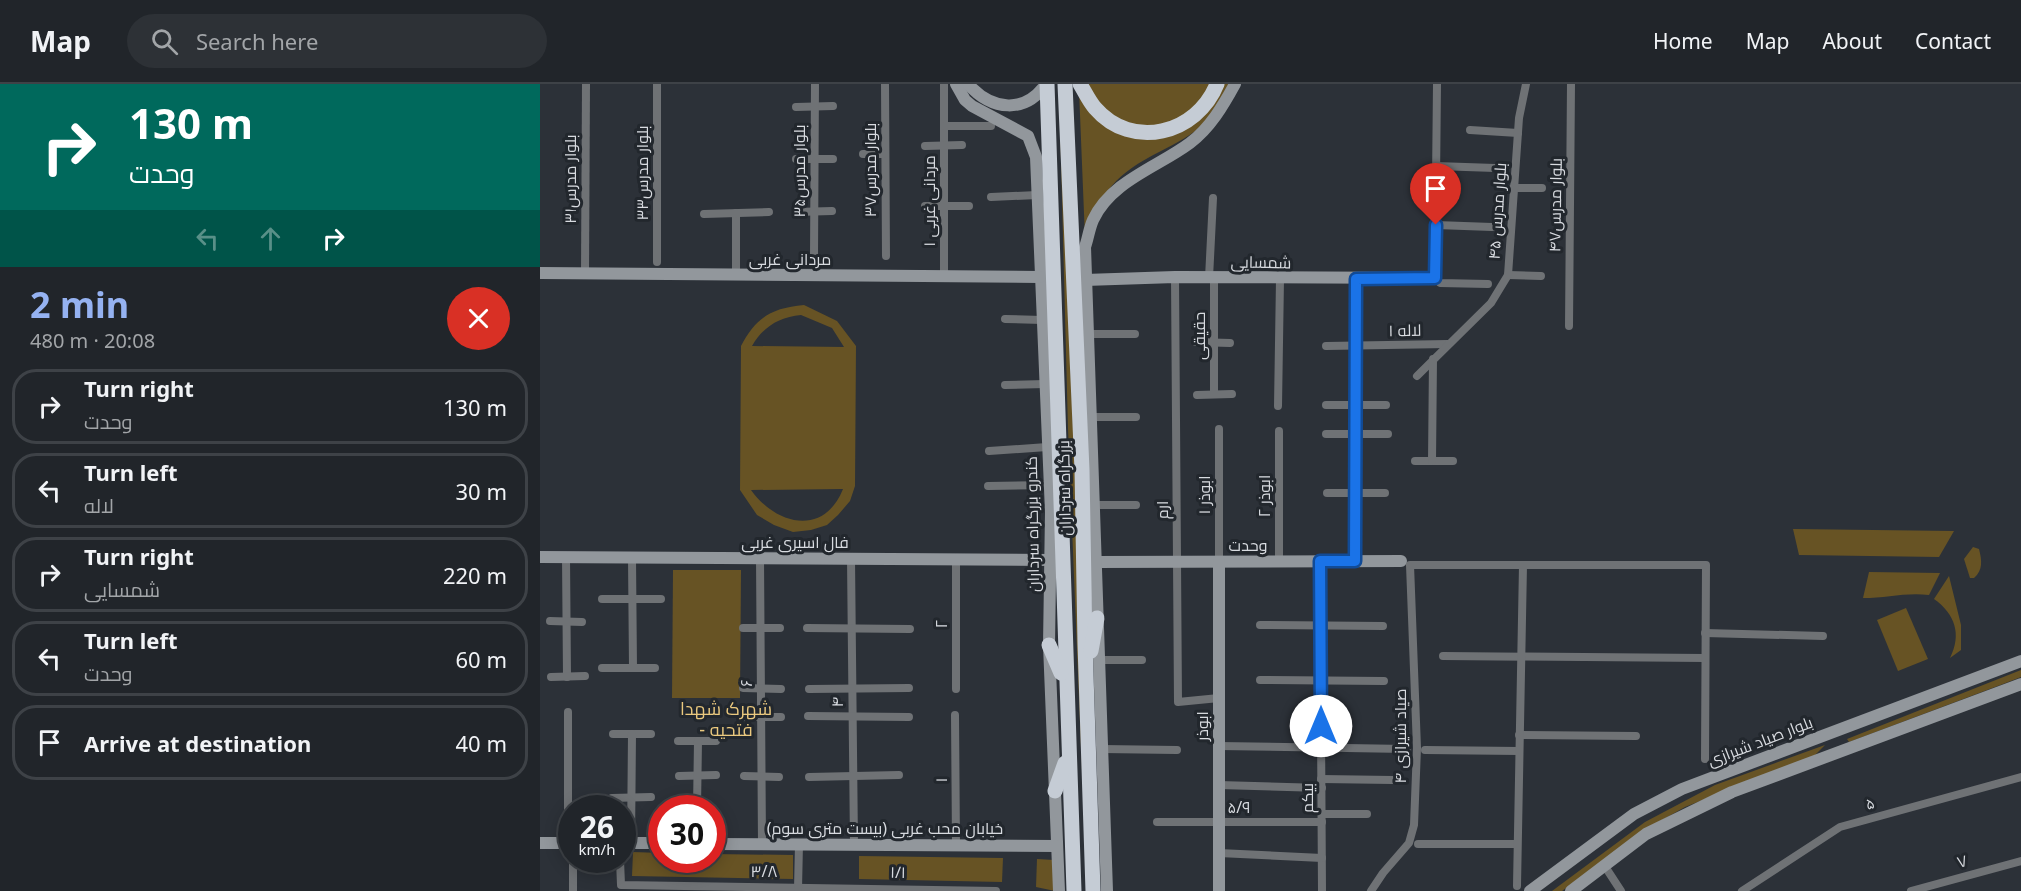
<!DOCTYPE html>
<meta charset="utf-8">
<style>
body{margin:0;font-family:"Noto Sans",Cairo,sans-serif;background:#2d3136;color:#f1f3f6;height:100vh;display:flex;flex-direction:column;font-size:22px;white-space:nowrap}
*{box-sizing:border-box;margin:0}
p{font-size:20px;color:#a2a5a8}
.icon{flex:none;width:33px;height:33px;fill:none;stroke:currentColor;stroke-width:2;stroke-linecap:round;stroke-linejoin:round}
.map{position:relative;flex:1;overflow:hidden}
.panel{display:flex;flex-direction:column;background:#21252a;width:540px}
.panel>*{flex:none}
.hud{background:#00695c;color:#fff;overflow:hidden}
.speed{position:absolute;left:18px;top:711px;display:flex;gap:12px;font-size:30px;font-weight:700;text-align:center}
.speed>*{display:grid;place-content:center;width:78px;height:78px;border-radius:50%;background:#21252a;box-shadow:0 3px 15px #0003,0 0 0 2px #3e4247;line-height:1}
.speed small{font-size:15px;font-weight:400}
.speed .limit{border:9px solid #d22;background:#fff;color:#111}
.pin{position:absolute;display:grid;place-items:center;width:51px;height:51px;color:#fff;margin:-62px -26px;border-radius:50% 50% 50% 0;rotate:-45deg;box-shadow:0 0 6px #0007}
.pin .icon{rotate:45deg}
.me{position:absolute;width:66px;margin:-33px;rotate:0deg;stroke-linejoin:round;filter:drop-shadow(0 0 4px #0008)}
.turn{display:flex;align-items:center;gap:21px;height:126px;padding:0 30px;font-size:27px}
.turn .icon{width:78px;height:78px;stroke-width:2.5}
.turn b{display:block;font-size:42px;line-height:51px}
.lanes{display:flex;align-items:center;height:57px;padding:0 30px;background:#0003;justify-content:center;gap:30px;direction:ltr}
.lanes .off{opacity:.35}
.round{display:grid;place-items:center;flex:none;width:63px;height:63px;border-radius:32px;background:#2d3136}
.head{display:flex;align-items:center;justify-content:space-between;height:102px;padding:0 30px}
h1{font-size:36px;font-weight:700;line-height:45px;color:#95b2f1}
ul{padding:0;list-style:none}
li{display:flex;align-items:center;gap:18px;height:75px;margin:0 12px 9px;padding:0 18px;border:3px solid #3e4247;border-radius:24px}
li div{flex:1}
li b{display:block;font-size:22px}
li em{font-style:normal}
header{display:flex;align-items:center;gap:36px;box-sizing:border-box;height:84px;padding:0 30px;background:#21252a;border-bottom:2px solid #3e4247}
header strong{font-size:28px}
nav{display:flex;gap:33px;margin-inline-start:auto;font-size:21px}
.search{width:420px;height:54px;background:#2d3136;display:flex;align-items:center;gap:15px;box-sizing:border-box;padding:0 21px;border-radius:33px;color:#a2a5a8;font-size:22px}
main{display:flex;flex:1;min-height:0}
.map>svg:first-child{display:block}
</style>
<header>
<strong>Map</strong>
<div class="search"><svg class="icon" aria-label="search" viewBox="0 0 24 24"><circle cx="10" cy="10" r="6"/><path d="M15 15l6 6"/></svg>Search here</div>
<nav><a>Home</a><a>Map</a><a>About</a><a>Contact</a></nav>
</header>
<main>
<section class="panel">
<div class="hud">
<div class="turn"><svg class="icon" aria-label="right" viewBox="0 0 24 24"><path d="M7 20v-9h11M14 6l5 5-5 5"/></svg><div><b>130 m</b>وحدت</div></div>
<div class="lanes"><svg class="icon off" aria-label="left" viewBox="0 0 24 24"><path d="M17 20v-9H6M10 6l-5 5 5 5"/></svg><svg class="icon off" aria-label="ahead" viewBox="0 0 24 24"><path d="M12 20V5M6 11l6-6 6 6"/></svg><svg class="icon" aria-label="right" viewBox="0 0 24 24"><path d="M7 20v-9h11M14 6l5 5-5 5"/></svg></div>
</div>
<div class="head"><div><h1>2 min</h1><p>480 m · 20:08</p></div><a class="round" style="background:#d93025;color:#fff"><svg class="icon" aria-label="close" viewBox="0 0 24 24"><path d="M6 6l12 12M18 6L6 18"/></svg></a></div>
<ul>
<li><svg class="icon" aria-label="right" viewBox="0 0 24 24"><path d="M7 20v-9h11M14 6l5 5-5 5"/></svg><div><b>Turn right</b><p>وحدت</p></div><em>130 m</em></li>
<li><svg class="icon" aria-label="left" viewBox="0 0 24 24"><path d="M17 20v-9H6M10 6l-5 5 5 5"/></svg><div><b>Turn left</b><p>لاله</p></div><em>30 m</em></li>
<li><svg class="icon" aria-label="right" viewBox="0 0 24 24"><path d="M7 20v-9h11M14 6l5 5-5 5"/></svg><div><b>Turn right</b><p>شمسایی</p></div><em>220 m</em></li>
<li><svg class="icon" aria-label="left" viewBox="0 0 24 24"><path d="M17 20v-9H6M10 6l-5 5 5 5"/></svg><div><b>Turn left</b><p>وحدت</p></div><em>60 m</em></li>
<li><svg class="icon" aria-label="arrive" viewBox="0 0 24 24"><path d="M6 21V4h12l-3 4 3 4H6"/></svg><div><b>Arrive at destination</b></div><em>40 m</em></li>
</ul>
</section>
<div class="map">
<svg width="1481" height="807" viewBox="0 0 1481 807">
<rect width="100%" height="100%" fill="#2c3138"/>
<!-- green -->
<g fill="#675324" fill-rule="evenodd">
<polygon points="519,0 536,416 542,688 528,345"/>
<path d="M548,0H670C662,15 652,28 636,37C615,49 574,40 560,20C555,14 552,7 548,0Z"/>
<path d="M681,0H691C682,13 674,28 664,39C653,51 636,59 621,67C575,90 562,107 545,154L539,6L554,29L626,53Z"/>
<path d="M264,221L297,237L316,262L315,402L310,417L298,431L287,441L271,446L253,448L234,441L217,431L200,406L201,262C216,233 232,224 264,221ZM261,231L292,244L304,263L212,262C223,243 239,233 261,231ZM303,405C284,453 236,441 211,406Z"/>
<polygon points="1253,445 1414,447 1399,473 1259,471"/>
<path d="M1433,463L1439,465C1442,477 1443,486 1434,494H1430L1424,475Z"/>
<polygon points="133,486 201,486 200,614 132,614"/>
<path d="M1329,488L1400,489L1389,511C1367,508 1346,514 1323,514Z"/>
<path d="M1409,492L1421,541V566L1410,574C1422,550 1415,530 1394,515Z"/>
<polygon points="1366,524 1388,575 1358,587 1337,536"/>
<polygon points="1481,586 1481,593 1463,600 1309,658 1307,655"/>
<polygon points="1285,661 1274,672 1145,723 1106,745 1022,807 1012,807 1105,738 1175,701"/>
<polygon points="93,768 121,769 122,776 172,776 173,770 253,771 253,795 92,792"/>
<polygon points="319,772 463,774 462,798 319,795"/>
<polygon points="497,775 514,776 515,807 496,803"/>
</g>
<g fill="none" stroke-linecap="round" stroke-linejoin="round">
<!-- street -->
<g stroke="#6f7275" stroke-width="8">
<polyline points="117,0 117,178"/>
<polyline points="345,0 346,172"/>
<polyline points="404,0 404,192"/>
<polyline points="897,0 895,194 900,199 948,200"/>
<polyline points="256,23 293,22"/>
<polyline points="404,42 451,42"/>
<polyline points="930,46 978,49"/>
<polyline points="385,62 422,61"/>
<polyline points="323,70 344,70"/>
<polyline points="256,75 293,75"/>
<polyline points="896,82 955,84"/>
<polyline points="973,104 1002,104"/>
<polyline points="451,113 497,111"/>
<polyline points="385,122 429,122"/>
<polyline points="256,128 292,127"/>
<polyline points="196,129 196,191"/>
<polyline points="164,130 229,128"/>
<polyline points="896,141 952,143"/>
<polyline points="274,173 275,0"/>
<polyline points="45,190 46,0"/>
<polyline points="968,191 1001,192"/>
<polyline points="635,193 638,618 679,614"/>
<polyline points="669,194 673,114"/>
<polyline points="465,235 502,236"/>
<polyline points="1029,242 1031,0"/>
<polyline points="547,250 595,250"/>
<polyline points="656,258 690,259"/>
<polyline points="786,262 908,260"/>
<polyline points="877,292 951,219 968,191 979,34 986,0"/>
<polyline points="465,301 505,300"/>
<polyline points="674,310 674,194"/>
<polyline points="657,311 692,310"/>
<polyline points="786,321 846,321"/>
<polyline points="738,322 740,195"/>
<polyline points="550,333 596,333"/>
<polyline points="739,347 739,477"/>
<polyline points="786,350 848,350"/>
<polyline points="449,367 507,363"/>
<polyline points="875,377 913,377"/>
<polyline points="892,377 893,275"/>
<polyline points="448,402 509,401"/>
<polyline points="787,409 845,409"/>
<polyline points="553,421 596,421"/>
<polyline points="26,473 27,593"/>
<polyline points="92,474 93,584"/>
<polyline points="220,474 222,760"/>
<polyline points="311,475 314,761"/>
<polyline points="416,476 416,605"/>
<polyline points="780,477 782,807"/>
<polyline points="815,477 816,195"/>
<polyline points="679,478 679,345"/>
<polyline points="62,515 121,515"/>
<polyline points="10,537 42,538"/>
<polyline points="720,541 843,542"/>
<polyline points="203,544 240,544"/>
<polyline points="267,544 370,545"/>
<polyline points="1165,549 1283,552"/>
<polyline points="903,572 1165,574"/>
<polyline points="559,576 602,576"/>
<polyline points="62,584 115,584"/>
<polyline points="11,593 45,592"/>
<polyline points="720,596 844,597"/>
<polyline points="203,604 241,605"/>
<polyline points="269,605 369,604"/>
<polyline points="28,628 28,759"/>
<polyline points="415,631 416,761"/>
<polyline points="268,632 369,633"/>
<polyline points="203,633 241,633"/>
<polyline points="73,650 111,650"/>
<polyline points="979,651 1096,652"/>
<polyline points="138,657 176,657"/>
<polyline points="679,662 867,665"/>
<polyline points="562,665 637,666"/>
<polyline points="885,666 979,667"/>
<polyline points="139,692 176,691"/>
<polyline points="204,692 239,693"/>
<polyline points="269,693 359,691"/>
<polyline points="781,695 853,696"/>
<polyline points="679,701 782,704"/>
<polyline points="72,714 111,713"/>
<polyline points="157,724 158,657"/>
<polyline points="782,730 827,730"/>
<polyline points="617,738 782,738"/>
<polyline points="91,759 92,650"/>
<polyline points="878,760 977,760"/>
<polyline points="679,769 782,774"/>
<polyline points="80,776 81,801 456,807"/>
<polyline points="1064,781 1081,807"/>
<polyline points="977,802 983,481"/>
<polyline points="258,805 259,760"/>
<polyline points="33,807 33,776"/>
<polyline points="831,807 843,789 869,759 874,741 877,664 870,481 1166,481 1165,675"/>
<polyline points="1202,807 1300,743 1481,693"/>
<polyline points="1371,807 1481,777"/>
</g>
<!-- secondary -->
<g stroke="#92979c" stroke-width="12">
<polyline points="416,0 425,16 432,22 488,52 496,73 511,428 509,561 519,807"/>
<path d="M428,0C452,27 485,30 506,0"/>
<polyline points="0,189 500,193"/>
<polyline points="545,196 635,193 895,194"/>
<polyline points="0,473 511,476"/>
<polyline points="555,478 861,477"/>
<polyline points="679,478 679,807"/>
<polyline points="0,759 32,759"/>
<polyline points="82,759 122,759"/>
<polyline points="172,760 517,762"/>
<path d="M567,807L545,163C548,155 549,145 553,136C571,97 618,83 650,59C670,44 683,22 695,0"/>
<polyline points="990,807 1094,730 1142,705 1481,577"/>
<polyline points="1031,807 1106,750 1192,708 1481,600"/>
</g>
<!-- highway -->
<g stroke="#c5ccd5" stroke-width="15">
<polyline points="507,0 534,807"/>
<polyline points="525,0 542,386 545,560 553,807"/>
<path d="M540,0C545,8 549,17 555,24C592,67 657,50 677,0"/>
<polyline points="509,561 521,589"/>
<polyline points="551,567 557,534"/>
<polyline points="515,707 525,679"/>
</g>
</g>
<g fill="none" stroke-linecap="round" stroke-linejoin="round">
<defs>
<polyline id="route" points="781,642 780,477 815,477 816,195 895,194 896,141"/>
</defs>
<!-- route casing -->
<use href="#route" stroke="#114b97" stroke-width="15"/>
<!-- route -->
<use href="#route" stroke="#1a73e8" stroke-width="10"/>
</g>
<g text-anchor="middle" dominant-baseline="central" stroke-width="6" stroke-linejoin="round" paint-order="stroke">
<!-- street labels -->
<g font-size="16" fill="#d8dbe0" stroke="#22272d">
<text transform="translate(330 86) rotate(-90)">بلوار مدرس۳۷</text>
<text transform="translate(259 87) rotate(-90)">بلوار مدرس۳۵</text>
<text transform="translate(102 89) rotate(-90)">بلوار مدرس۳۳</text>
<text transform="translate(30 95) rotate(-90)">بلوار مدرس۳۱</text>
<text transform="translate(389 117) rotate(-90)">مردانی غربی ۱</text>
<text transform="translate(1015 121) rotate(-89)">بلوار مدرس۴۷</text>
<text transform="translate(957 127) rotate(-86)">۴۵ بلوار مدرس</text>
<text x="250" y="175">مردانی غربی</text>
<text transform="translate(721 178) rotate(1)">شمسایی</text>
<text transform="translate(865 246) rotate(-1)">لاله ۱</text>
<text transform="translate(659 252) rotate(-90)">حقیقی</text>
<text transform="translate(524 404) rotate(-91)">بزرگراه سرداران</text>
<text transform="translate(664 411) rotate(-90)">ابوذر ۱</text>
<text transform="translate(724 412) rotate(-90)">ابوذر ۲</text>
<text transform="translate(622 426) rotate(-90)">ارم</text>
<text transform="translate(492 440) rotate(-91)">کندرو بزرگراه سرداران</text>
<text x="255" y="458">فال اسیری غربی</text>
<text x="708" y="461">وحدت</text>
<text transform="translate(401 540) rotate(-90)">۲</text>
<text transform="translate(206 599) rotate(-90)">۶</text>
<text transform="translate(297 618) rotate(-91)">۴</text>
<text transform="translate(662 642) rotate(-90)">ابوذر</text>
<text transform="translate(860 652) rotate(-90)">صیاد شیرازی ۴</text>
<text transform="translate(1220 657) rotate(-21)">بلوار صیاد شیرازی</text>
<text transform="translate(401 696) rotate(-90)">۱</text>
<text transform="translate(767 714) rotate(-90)">بیکم</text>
<text transform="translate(1330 719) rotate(-15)">۵</text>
<text x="699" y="723">۵/۹</text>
<text x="345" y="744">خیابان محب غربی (بیست متری سوم)</text>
<text transform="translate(1422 777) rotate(-15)">۷</text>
<text x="224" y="787">۳/۸</text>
<text transform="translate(358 788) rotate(1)">۱/۱</text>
</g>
<!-- neighbourhood labels -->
<g font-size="18" fill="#ebc97f" stroke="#22272d">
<text x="186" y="624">شهرک شهدا<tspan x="186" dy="21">- فتحیه</tspan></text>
</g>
</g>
</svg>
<div class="speed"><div>26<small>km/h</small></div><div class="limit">30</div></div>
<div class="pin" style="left:896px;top:141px;background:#d93025"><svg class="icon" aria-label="arrive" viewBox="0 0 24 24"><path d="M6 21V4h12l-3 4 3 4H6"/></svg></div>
<svg class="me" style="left:781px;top:642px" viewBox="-20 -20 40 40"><circle r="19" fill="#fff"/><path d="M0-13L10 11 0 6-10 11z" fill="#1a73e8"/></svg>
</div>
</main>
